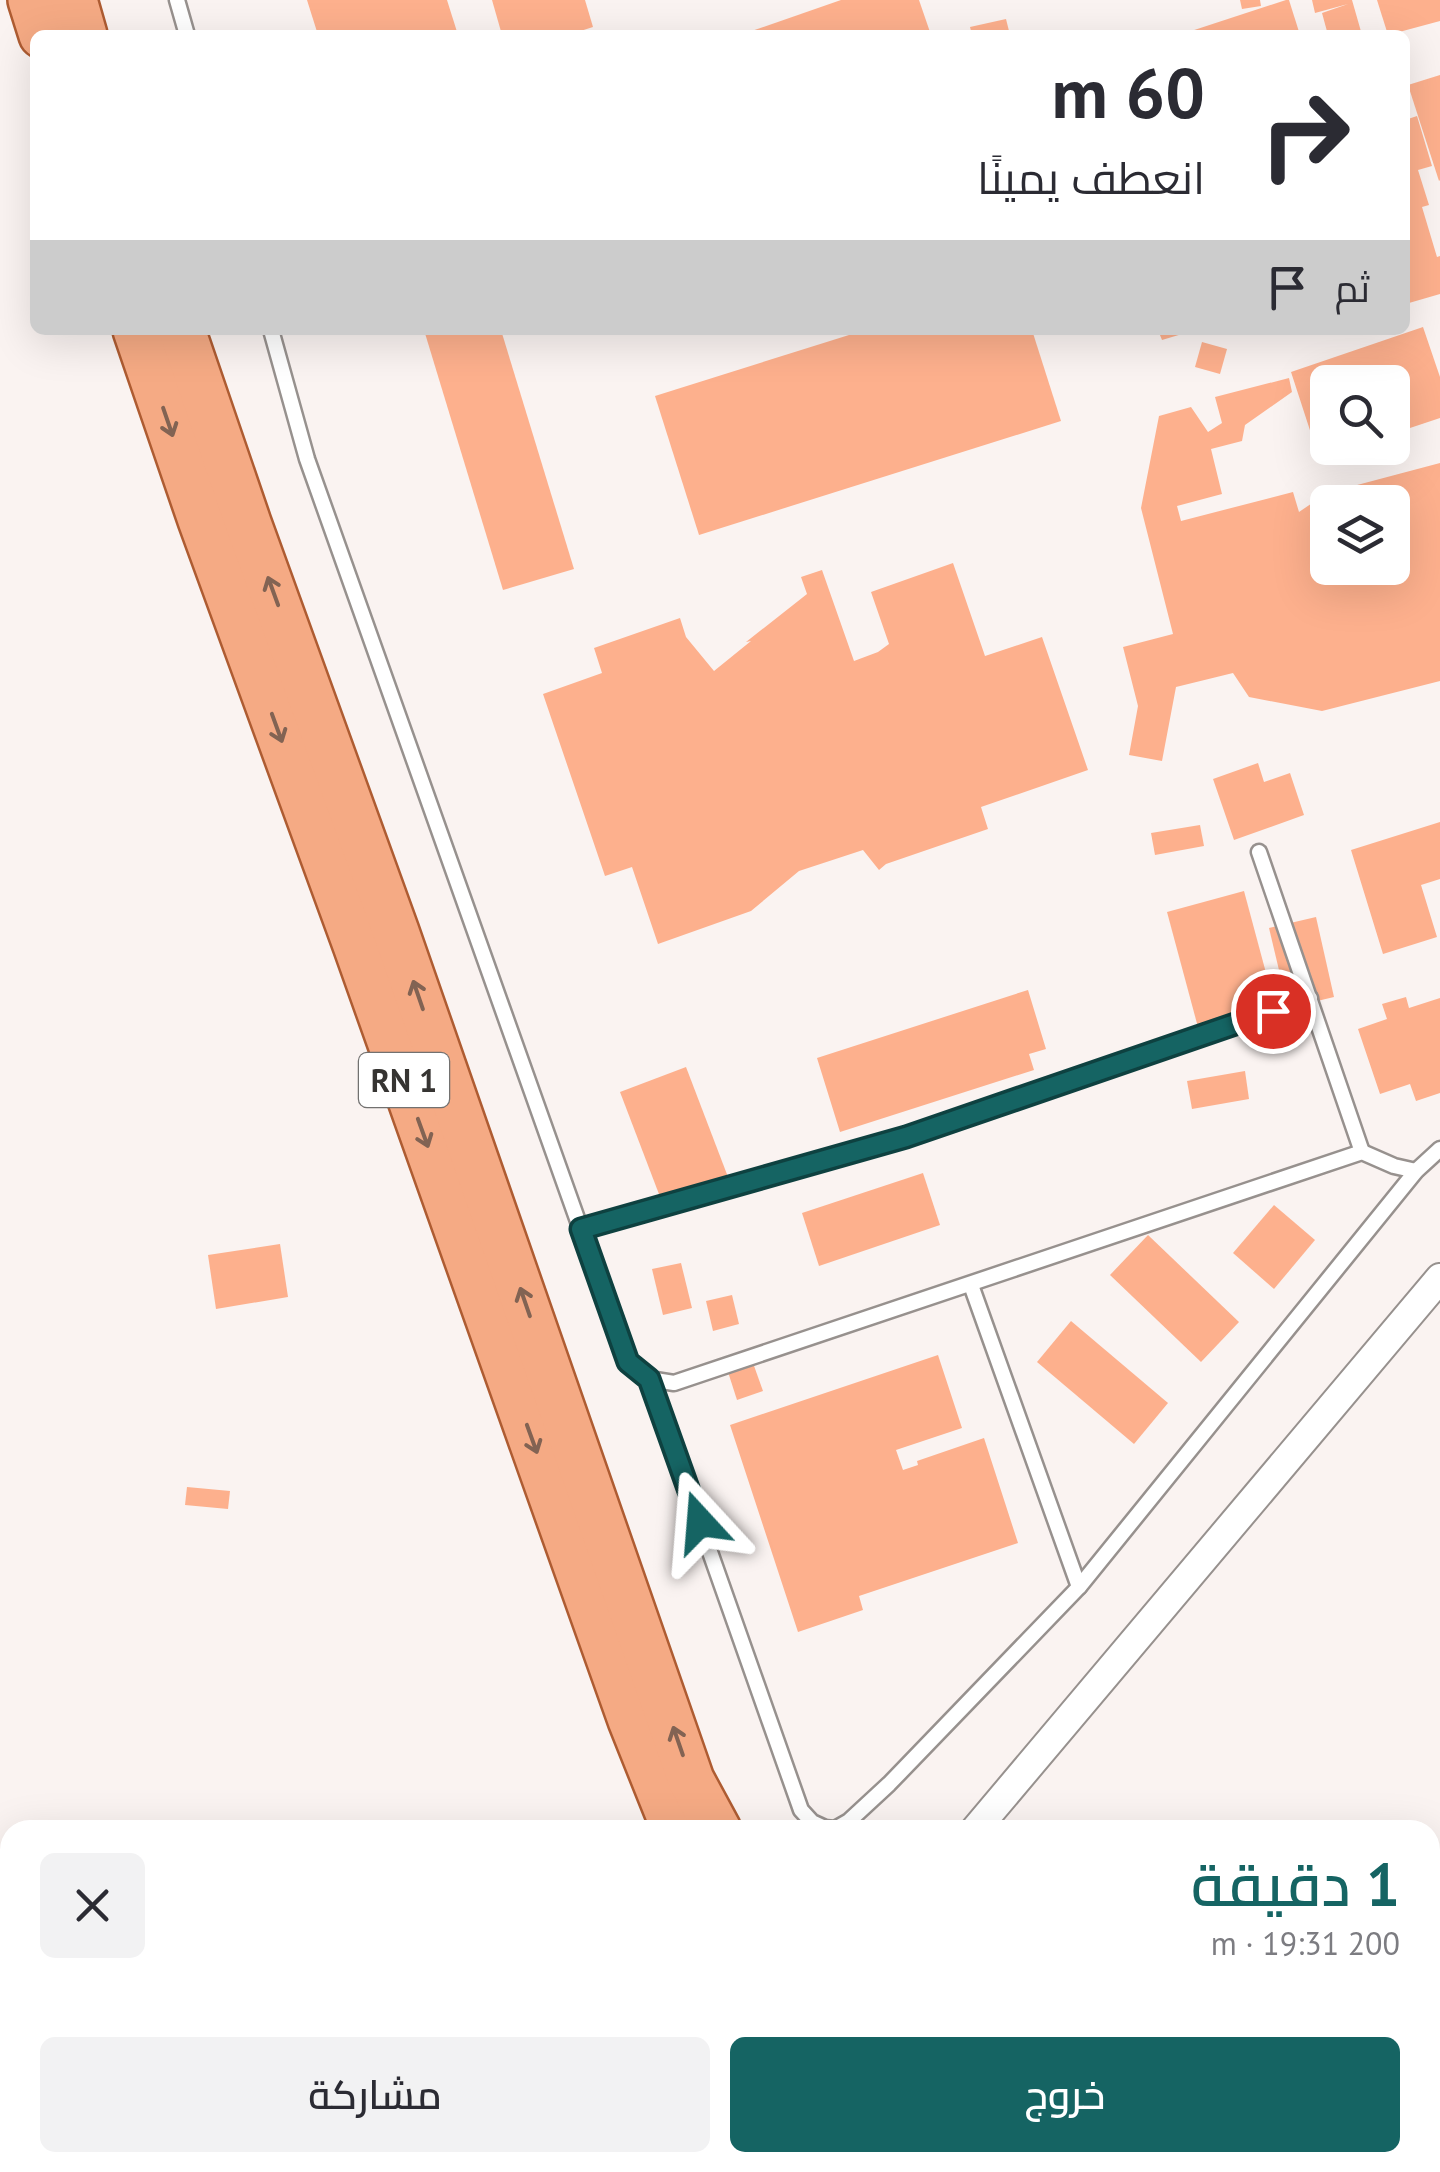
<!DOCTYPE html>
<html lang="ar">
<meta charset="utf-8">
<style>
body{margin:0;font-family:"PT Sans",Cairo,sans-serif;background:#f2f2f3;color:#2b2b33;direction:rtl;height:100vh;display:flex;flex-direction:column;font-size:38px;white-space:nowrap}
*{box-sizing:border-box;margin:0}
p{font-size:32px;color:#7c7c81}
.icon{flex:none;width:55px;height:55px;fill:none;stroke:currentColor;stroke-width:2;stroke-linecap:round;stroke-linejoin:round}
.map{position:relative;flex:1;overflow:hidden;direction:ltr}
.panel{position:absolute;left:0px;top:1820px;width:1440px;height:352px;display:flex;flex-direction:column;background:#fff;border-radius:30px 30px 0 0;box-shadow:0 10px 40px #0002;direction:rtl}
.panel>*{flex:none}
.banner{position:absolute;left:30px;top:30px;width:1380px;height:305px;border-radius:15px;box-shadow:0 10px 40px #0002;direction:rtl;background:#fff;color:#2b2b33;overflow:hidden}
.fabs{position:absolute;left:1310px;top:365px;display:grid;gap:20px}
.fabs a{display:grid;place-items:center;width:100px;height:100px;border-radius:15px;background:#fff;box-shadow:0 10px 40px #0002;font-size:50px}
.pin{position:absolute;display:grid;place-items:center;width:85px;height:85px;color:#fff;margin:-42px;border:5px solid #fff;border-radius:50%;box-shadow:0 2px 10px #0007}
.me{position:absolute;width:110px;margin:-55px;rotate:341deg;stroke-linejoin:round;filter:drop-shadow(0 0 8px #0008)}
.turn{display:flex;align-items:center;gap:35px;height:210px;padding:0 40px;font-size:45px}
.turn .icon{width:130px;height:130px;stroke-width:2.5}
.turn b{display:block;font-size:70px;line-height:85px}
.then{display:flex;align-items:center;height:95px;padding:0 40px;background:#0003;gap:20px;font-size:38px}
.round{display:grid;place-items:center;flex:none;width:105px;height:105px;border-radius:15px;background:#f2f2f3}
.head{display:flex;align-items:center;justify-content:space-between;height:170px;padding:0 40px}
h1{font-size:60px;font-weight:600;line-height:75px;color:#156463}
.button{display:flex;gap:20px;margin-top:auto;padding:20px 40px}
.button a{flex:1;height:115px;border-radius:15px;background:#156463;color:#fff;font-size:40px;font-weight:600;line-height:115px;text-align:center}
.button a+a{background:#f2f2f3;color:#2b2b33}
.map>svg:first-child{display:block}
</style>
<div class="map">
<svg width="1440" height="2172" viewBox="0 0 1440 2172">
<rect width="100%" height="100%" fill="#faf3f1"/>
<!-- building -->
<g fill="#fdb08d" fill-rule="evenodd">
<polygon points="307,0 447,0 458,35 318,35"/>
<polygon points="492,0 585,0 593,27 568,35 502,35"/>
<polygon points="841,0 919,0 931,35 740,35"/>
<polygon points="1240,0 1260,0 1261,6 1242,9"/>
<polygon points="1289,0 1300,35 1179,35 1286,0"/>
<polygon points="1312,0 1352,0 1362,35 1328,35 1322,13 1348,4 1315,13"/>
<polygon points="1377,0 1440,0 1440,21 1388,35"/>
<polygon points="1006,19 1010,35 972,35 970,27"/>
<polygon points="1440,75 1440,180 1439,181 1408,85"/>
<polygon points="1417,116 1432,166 1418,170 1429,205 1422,207 1437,257 1440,256 1440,294 1409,303 1405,291 1405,120"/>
<polygon points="1423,327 1440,377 1440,418 1392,434 1392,382 1328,382 1328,448 1350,448 1319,458 1291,372"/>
<polygon points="424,330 501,330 574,569 503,590"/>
<polygon points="865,330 1032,330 1061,421 699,535 655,396"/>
<polygon points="1158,330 1192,330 1192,331 1162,340"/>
<polygon points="1202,342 1227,349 1220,374 1195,367"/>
<path d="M1289,378L1292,392L1245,425L1242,441L1211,449L1222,494L1177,506L1181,521L1293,492L1299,512L1327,493L1440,463V681L1322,711L1249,697L1233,673L1176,687L1162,761L1129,755L1138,706L1123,647L1173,634L1141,508L1159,416L1191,407L1208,432L1222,423L1215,397ZM1328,502H1392V568H1328Z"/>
<polygon points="953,563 985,656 1042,637 1088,770 981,807 988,829 886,864 879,870 863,850 799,871 751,911 658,944 632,867 605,876 543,694 602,673 594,648 680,618 686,637 714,671 751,641 746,642 807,594 801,577 822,570 854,661 878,652 889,644 871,592"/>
<polygon points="1258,763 1264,782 1290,773 1304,815 1234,840 1213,779"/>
<polygon points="1440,822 1440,879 1421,885 1437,937 1383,954 1351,850"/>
<polygon points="1200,825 1204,846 1155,855 1151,833"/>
<polygon points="1244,891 1276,1010 1199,1031 1167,912"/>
<polygon points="1316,917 1334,997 1288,1008 1269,928"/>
<polygon points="1028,990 1046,1049 1029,1054 1034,1070 840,1132 817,1058"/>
<polygon points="1406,997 1409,1008 1440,998 1440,1093 1416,1101 1410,1084 1380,1094 1358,1029 1387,1019 1382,1004"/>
<polygon points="686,1067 728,1177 662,1202 620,1092"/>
<polygon points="1245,1071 1249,1099 1192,1109 1187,1081"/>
<polygon points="923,1173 940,1225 819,1266 802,1213"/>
<polygon points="1274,1205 1315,1240 1274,1289 1233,1253"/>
<polygon points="1148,1235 1239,1322 1201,1362 1110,1275"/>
<polygon points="280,1244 288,1297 216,1309 208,1255"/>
<polygon points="681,1263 692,1308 663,1315 652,1269"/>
<polygon points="732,1295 739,1324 713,1331 706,1301"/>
<polygon points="1071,1321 1168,1403 1134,1444 1037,1362"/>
<polygon points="938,1355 962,1428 896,1450 903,1470 918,1465 917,1461 984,1438 1018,1543 859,1596 863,1610 798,1632 730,1425"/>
<polygon points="753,1363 763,1391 737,1400 728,1372"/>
<polygon points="187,1487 230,1491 228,1509 185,1505"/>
</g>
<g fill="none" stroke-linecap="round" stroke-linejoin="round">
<defs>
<g id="service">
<polyline points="177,0 187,35"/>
<polyline points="271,330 307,459 628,1362 649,1379 674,1383 1362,1152 1394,1166 1416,1171"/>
<polyline points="1259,852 1362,1152"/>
<polyline points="581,1229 906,1137 1310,998"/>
<polyline points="971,1285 1079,1587"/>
<polyline points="649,1379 801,1810 812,1822 825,1828 835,1829 849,1821 889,1784 1079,1587 1416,1171 1440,1149"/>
</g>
<polyline id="minor" points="975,1830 1440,1278"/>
<g id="primary">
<polyline points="31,0 42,35"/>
<polyline points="74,0 84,35"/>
<polyline points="136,330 201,520 356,945 631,1720 675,1830"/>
<polyline points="182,330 248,523 396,932 691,1780 718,1830"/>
<polyline points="794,2162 797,2172"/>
<polyline points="839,2162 842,2172"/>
</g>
</defs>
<!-- service casing -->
<use href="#service" stroke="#97918e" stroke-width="19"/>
<!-- minor casing -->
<use href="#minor" stroke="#97918e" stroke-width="32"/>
<!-- primary casing -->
<use href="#primary" stroke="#ae5c32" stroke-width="50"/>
<!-- service -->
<use href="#service" stroke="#fff" stroke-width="14"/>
<!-- minor -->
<use href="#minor" stroke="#fff" stroke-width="28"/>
<!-- primary -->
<use href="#primary" stroke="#f5aa84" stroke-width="45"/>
</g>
<!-- one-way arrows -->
<defs><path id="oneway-shaft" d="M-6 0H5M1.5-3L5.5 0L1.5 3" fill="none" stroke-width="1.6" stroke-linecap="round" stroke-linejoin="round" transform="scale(2.5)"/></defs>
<g stroke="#826353">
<use href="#oneway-shaft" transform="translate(168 422) rotate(71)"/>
<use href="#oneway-shaft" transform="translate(273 591) rotate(-110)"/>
<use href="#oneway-shaft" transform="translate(277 728) rotate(70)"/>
<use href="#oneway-shaft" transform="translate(418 995) rotate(-109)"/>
<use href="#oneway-shaft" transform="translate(423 1133) rotate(70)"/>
<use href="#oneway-shaft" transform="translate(525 1302) rotate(-109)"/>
<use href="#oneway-shaft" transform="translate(532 1439) rotate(70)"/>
<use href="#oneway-shaft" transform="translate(678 1741) rotate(-109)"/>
</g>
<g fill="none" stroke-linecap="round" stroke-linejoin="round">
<defs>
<polyline id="route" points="700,1522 649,1379 628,1362 581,1229 906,1137 1273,1011"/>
</defs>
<!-- route casing -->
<use href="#route" stroke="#0e4140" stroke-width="25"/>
<!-- route -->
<use href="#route" stroke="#156463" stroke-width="18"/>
</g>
<g text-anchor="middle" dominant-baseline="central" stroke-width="9" stroke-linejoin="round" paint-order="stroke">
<!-- shield labels -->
<rect fill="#fff" stroke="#727170" stroke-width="2.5" x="359" y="1053" width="90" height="54" rx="8"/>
<g font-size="32" font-weight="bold" fill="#363432">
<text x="404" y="1080">RN 1</text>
</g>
</g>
</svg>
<div class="fabs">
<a><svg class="icon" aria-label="search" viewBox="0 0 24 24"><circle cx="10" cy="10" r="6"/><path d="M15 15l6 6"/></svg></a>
<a><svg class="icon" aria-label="layers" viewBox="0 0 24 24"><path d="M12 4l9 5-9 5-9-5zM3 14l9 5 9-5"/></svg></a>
</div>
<div class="pin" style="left:1273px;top:1011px;background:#d93025"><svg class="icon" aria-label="arrive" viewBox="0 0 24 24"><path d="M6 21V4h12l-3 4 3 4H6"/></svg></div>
<svg class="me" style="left:700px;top:1522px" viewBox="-20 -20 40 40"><path d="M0-17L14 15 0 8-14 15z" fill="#156463" stroke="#fff" stroke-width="4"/></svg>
<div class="banner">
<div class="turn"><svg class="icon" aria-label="right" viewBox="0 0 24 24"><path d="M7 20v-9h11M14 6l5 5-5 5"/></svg><div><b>60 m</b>انعطف يمينًا</div></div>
<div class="then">ثم<svg class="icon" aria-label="arrive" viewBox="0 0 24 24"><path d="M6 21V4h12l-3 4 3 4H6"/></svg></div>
</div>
<section class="panel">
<div class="head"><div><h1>1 دقيقة</h1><p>200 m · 19:31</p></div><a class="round"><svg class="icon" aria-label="close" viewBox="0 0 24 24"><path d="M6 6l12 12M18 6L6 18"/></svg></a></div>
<div class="button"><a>خروج</a><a>مشاركة</a></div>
</section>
</div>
